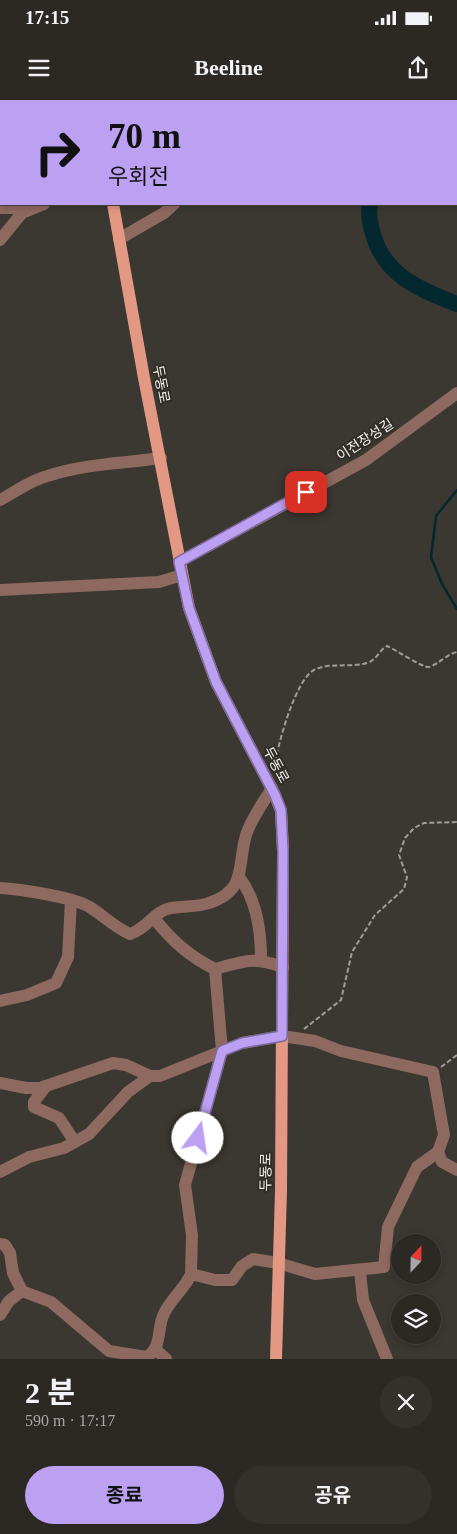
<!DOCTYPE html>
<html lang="ko">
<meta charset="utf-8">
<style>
body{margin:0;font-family:"Times New Roman","Noto Sans KR",serif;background:#34312d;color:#f1f3f6;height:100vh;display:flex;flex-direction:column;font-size:19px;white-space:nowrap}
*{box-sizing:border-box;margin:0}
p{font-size:16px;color:#a6a6a7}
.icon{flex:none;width:28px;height:28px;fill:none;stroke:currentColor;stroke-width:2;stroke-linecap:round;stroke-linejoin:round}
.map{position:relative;height:1259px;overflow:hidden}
.details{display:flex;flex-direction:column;background:#2c2925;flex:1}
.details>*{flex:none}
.top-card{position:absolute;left:0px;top:0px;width:458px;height:105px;box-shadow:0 2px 8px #0003,0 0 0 1px #484542;background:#bca0f2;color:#111;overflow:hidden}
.needle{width:32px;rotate:22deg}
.tools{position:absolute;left:391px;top:1134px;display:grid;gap:10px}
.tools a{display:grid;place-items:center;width:50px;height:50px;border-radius:50%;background:#2c2925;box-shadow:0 2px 8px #0003,0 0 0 1px #484542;font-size:25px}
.pin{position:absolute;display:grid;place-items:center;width:42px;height:42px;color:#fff;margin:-21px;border-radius:10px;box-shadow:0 2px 8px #0006}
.me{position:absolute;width:55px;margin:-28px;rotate:14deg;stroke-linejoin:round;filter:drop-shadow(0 0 4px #0008)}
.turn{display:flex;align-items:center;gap:18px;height:105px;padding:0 25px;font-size:22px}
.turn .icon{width:65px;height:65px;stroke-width:2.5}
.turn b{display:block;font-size:35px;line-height:42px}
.round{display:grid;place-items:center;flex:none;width:52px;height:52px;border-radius:26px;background:#34312d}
.overview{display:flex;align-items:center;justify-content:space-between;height:85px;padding:0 25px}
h1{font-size:30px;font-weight:700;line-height:38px}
.cta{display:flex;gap:10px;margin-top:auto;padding:10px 25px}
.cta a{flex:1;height:58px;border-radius:30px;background:#bca0f2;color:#111;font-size:20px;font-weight:700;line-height:58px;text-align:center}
.cta a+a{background:#34312d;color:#f1f3f6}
.status{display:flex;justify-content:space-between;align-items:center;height:35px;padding:0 25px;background:#2c2925;direction:ltr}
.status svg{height:14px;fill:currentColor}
header{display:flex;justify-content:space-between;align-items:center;height:65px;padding:0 25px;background:#2c2925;font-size:22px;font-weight:700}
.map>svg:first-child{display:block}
</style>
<div class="status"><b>17:15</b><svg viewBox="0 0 49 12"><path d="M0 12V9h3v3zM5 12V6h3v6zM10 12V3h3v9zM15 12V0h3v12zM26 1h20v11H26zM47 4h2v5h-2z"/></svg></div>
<header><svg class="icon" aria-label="menu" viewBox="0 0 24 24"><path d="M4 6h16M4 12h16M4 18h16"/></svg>Beeline<svg class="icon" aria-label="share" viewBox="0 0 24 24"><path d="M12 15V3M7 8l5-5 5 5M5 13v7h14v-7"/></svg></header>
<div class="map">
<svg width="457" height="1259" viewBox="0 0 457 1259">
<rect width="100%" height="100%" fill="#3b3731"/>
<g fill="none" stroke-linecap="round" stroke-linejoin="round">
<!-- stream -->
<polyline stroke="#04282f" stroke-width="2.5" points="457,390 436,416 431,457 442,484 457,509"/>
<!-- river -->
<g stroke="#04282f" stroke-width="16">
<polyline points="408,0 408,1"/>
<path d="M370,104C368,115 370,123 373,134C384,175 420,190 457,204"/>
</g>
<!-- path -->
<g stroke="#a09d98" stroke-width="2" stroke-dasharray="5 2.5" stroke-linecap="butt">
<path d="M274,669C277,647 295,580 314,570C330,562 350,568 367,563C377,560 379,550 387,546C396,550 423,568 429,567C439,564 447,554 457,552"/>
<polyline points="304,929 341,900 352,852 375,815 404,789 407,777 399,755 405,738 414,728 424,723 457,722"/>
<polyline points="441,967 457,955"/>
</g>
<!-- minor -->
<g stroke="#8e695f" stroke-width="12">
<polyline points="80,1 80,0"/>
<polyline points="0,108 16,108 22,113"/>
<polyline points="119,139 164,113 174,104"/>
<polyline points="0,140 22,113 44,104"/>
<path d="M0,400C11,394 23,386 34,381C73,364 120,364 161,358"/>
<polyline points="179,462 366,360 457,293"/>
<polyline points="0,490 159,482 182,475"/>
<path d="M239,777C257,800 261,831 261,859"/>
<path d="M0,788C21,789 70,797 88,806C103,815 114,827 130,834C148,828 153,813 167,809C181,805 196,808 209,803C247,790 237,767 246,735C251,719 263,703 272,688"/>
<path d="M154,818C170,839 192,858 215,869C246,861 251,856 283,867"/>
<polyline points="0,901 27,895 56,883 68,857 71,800"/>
<polyline points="0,983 26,988 40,988 113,963 126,965 150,976 160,976 242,943 282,936 315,941 341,951 433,972 444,1035 438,1052 417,1067 388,1127 384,1167 315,1174 278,1163 253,1159 242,1166 232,1180 215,1180 191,1174 192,1135 185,1085 222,951 215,869"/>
<polyline points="46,986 34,1002 34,1007 59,1018 75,1042"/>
<polyline points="438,1052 442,1062 457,1070"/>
<polyline points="0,1072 29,1057 64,1048 89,1034 128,992 150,976"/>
<polyline points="0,1144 5,1145 10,1153 13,1173 22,1191"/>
<polyline points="360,1171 363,1200 387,1259"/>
<path d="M0,1215L9,1201L22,1191L51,1202L109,1251L146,1257C162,1249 157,1230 163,1216C169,1200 185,1189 191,1174"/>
<polyline points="155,1249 166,1259"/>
</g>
<!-- major -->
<g stroke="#e29883" stroke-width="12">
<polyline points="94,0 94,1"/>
<polyline points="113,104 144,278 189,508 216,582 275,695 281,711 283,751 281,1091 276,1259"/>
</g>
</g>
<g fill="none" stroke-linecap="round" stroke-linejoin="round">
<defs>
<polyline id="route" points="198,1038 222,951 242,943 282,936 283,751 281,710 275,695 216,582 189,508 179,462 306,392"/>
</defs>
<!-- route casing -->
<use href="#route" stroke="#7a689d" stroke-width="12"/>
<!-- route -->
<use href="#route" stroke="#bca0f2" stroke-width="9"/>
</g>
<g text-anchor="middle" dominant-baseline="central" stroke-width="4" stroke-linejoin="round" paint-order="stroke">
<!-- street labels -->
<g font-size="14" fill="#f5f2ee" stroke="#312d27">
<text transform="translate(161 284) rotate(79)">두동로</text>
<text transform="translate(365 340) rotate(-33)">이전장성길</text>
<text transform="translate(276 665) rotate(62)">두동로</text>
<text transform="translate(266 1072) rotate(-89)">두동로</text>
</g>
</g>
</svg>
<div class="tools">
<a><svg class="needle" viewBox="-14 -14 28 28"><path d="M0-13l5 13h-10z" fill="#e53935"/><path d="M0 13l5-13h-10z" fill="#a6a6a7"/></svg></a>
<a><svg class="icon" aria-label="layers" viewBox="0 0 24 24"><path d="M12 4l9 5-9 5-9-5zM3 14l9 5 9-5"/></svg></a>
</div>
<div class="pin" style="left:306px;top:392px;background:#d93025"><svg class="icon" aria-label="arrive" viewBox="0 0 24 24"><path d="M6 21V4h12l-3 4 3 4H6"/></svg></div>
<svg class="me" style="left:198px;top:1038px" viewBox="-20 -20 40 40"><circle r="19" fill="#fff"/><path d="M0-13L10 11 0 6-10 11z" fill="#bca0f2"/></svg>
<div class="top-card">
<div class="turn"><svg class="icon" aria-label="right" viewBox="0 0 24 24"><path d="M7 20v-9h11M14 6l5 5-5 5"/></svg><div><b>70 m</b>우회전</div></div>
</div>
</div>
<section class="details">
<div class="overview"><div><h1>2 분</h1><p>590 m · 17:17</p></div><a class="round"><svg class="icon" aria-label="close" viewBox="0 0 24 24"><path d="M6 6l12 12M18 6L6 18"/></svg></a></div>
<div class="cta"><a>종료</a><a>공유</a></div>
</section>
